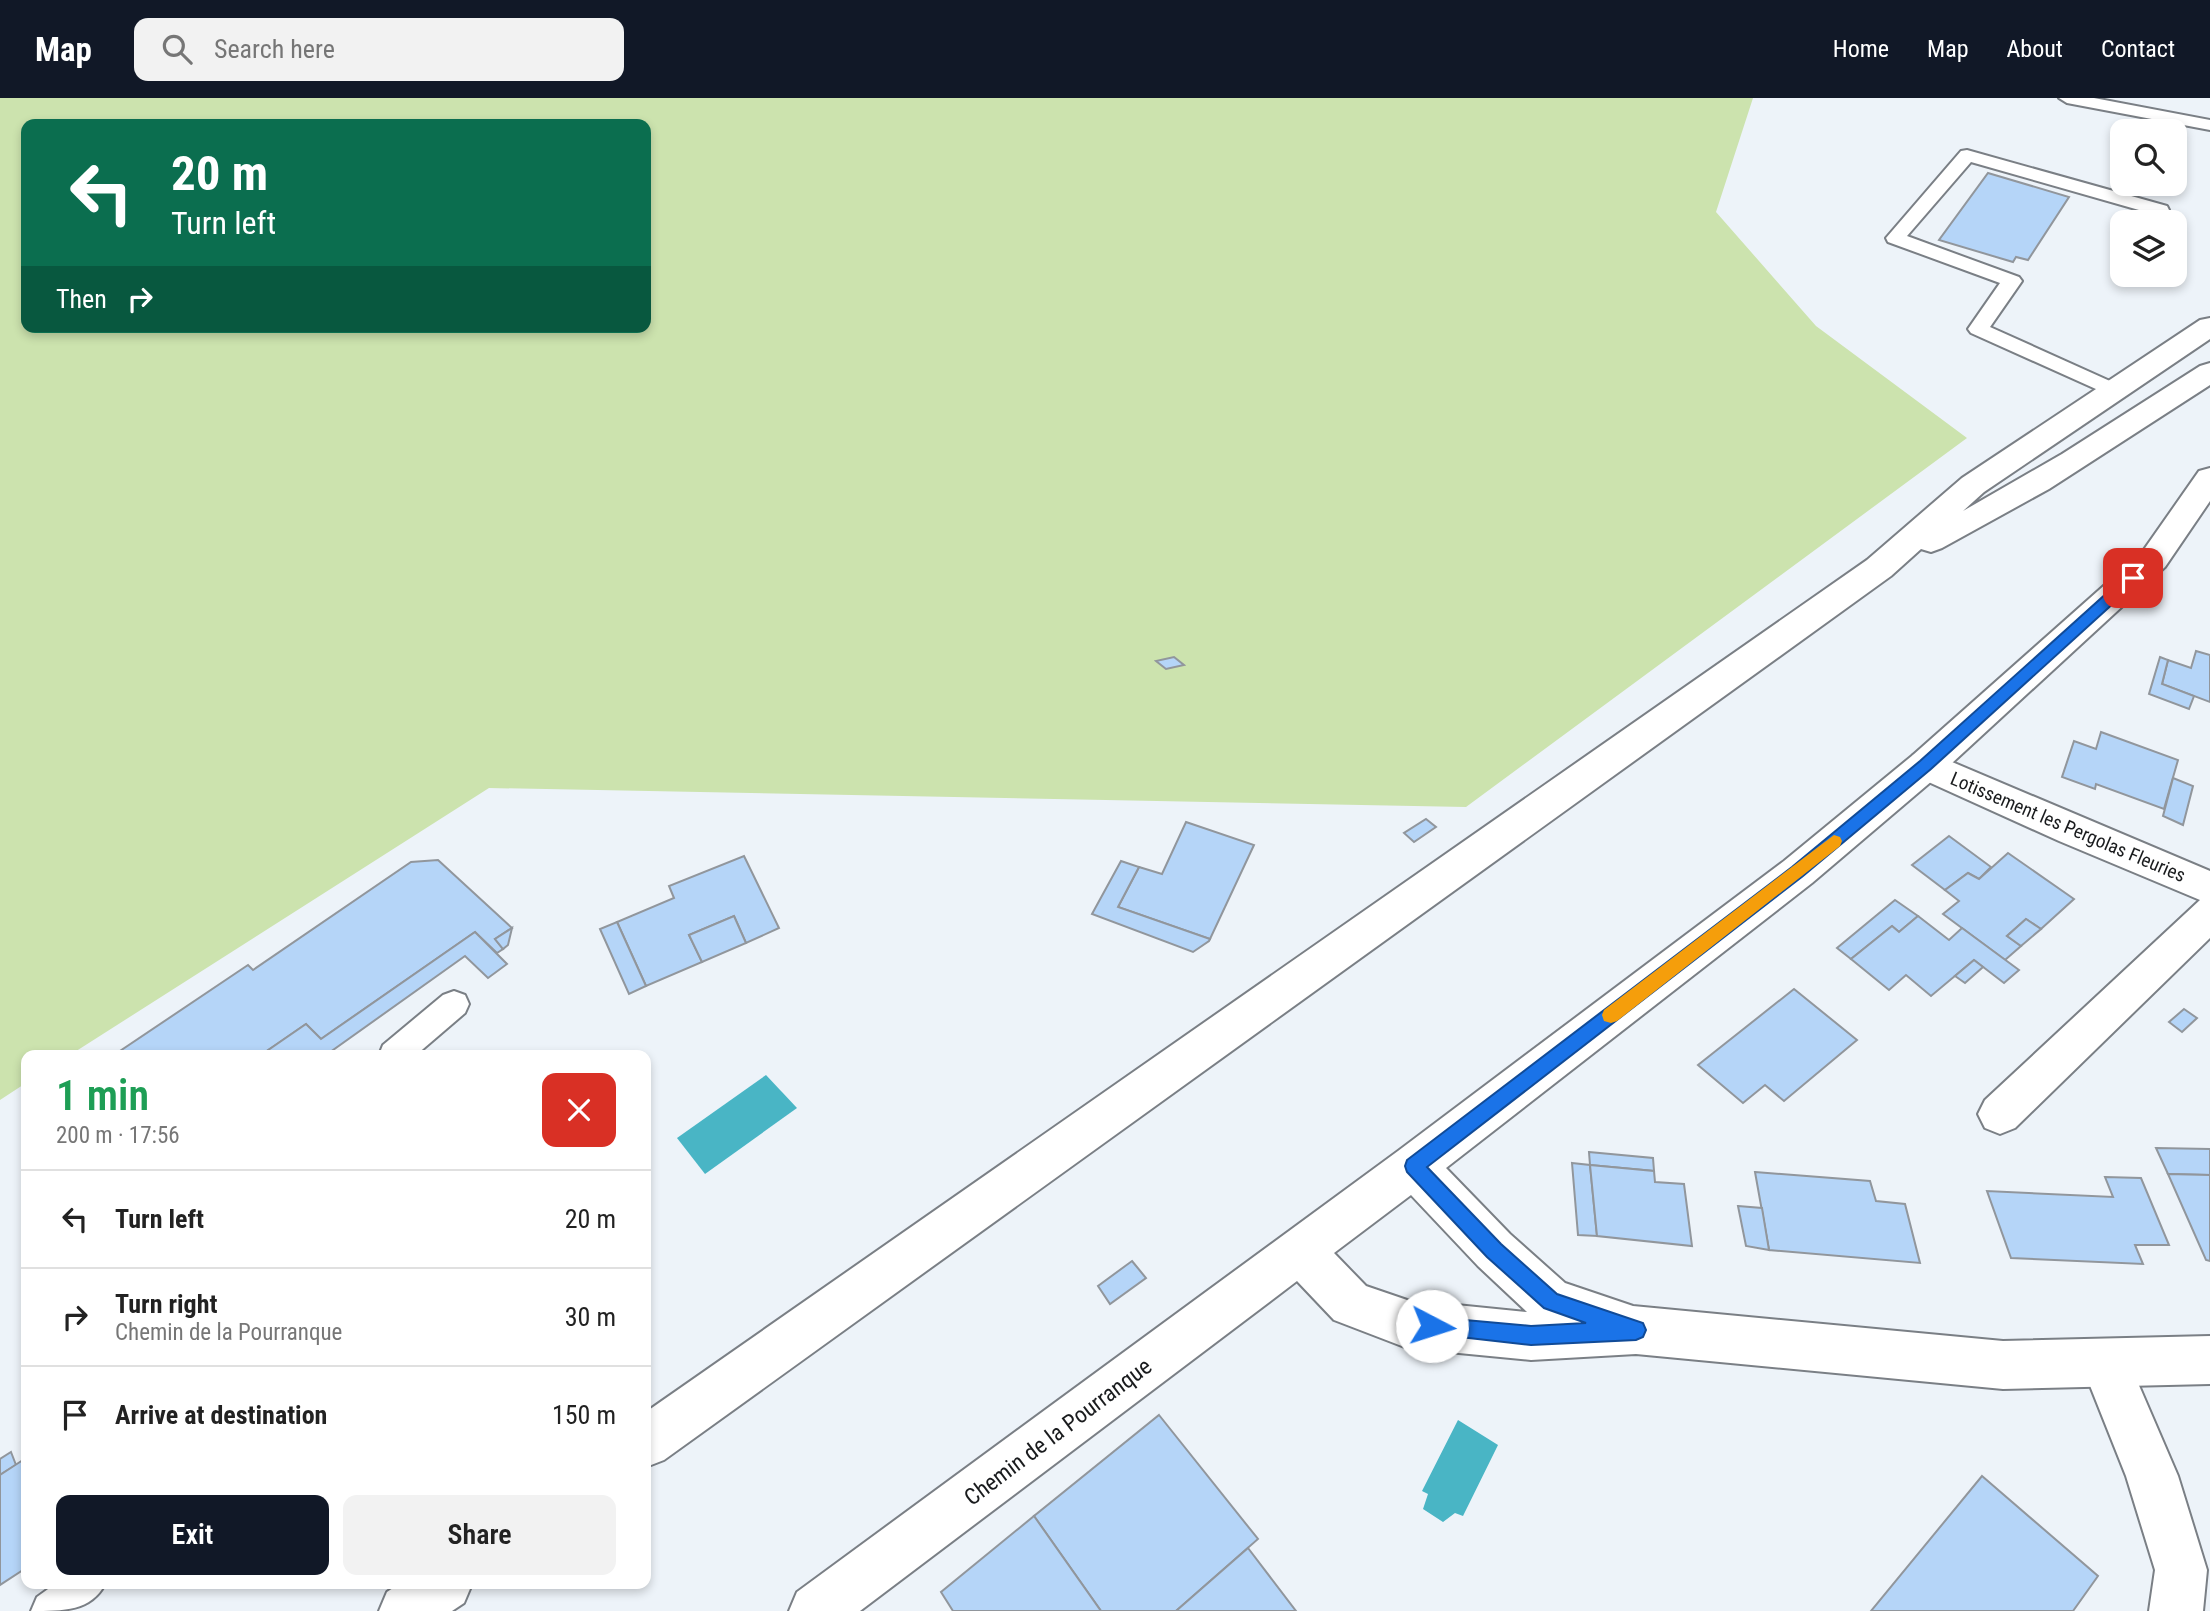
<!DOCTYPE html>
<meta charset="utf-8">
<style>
body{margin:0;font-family:"Roboto Condensed",sans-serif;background:#f2f2f2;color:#222;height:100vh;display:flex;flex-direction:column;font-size:26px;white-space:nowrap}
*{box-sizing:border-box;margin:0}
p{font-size:23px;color:#767676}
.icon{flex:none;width:38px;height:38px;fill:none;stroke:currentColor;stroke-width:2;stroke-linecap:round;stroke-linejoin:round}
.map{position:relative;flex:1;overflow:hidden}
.sheet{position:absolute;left:21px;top:952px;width:630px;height:539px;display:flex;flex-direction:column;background:#fff;border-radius:14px;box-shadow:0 4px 10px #0003}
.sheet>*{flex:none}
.hud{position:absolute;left:21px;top:21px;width:630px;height:214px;border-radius:14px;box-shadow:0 4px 10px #0003;background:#0b6e4f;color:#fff;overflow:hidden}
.tools{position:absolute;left:2110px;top:21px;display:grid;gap:14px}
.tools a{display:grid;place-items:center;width:77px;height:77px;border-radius:14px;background:#fff;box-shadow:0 4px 10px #0003;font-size:35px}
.pin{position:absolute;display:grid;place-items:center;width:60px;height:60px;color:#fff;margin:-30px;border-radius:14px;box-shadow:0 4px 10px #0006}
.me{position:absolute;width:77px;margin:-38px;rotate:95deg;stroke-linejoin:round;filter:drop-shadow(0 0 5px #0008)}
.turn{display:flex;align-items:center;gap:24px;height:147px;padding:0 35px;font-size:32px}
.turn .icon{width:91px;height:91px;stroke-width:2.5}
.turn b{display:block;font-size:49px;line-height:60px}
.then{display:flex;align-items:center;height:66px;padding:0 35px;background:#0003;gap:14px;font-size:26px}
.round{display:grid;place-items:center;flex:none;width:74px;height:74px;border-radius:14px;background:#f2f2f2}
.headline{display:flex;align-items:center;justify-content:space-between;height:119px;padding:0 35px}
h1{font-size:42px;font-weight:600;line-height:52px;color:#1e9e55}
.action{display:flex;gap:14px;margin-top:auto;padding:14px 35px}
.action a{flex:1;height:80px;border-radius:14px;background:#111827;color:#fff;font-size:28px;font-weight:600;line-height:80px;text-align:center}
.action a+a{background:#f2f2f2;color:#222}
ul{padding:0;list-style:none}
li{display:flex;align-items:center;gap:21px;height:98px;padding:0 35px;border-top:2px solid #e0e0e0}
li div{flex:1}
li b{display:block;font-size:26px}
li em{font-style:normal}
header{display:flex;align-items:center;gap:42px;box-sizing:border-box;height:98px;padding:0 35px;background:#111827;color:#fff}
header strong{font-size:33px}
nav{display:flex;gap:38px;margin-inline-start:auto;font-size:24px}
.search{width:490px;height:63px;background:#f2f2f2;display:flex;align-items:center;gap:18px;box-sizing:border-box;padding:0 24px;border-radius:14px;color:#767676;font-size:26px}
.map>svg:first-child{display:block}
</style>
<header>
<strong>Map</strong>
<div class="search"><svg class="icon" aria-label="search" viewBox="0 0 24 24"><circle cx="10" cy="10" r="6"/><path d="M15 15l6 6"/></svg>Search here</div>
<nav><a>Home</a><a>Map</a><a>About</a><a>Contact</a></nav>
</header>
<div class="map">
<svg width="2210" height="1513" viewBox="0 0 2210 1513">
<rect width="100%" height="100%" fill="#edf3f9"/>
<!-- green -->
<path fill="#cce3ae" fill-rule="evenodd" d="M0,0H1753L1716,114L1816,228L1967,340L1466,709L489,690L70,957H26V985L0,1002ZM26,26H646V229H26Z"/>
<!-- water -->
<g fill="#49b5c5">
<polygon points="766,977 797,1010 705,1076 677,1040"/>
<polygon points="1458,1322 1498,1347 1463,1418 1455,1415 1443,1424 1423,1411 1428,1396 1422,1393"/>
</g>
<!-- building -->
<g fill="#b5d5f8" stroke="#91969c" stroke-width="2">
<polygon points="1988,75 2069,99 2028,162 2016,159 2013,164 1939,142"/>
<polygon points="2196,553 2210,557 2210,604 2162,586 2168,562 2191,570"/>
<polygon points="1174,559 1184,567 1166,571 1156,563"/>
<polygon points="2160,559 2168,562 2162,586 2194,598 2189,611 2149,596"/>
<polygon points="2101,634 2178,662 2164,711 2096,686 2095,691 2062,679 2074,643 2096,651"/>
<polygon points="2173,680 2193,688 2183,727 2163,718"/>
<polygon points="1426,721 1436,729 1414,744 1404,735"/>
<polygon points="1186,724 1254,747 1210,841 1118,809 1139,769 1162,776"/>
<polygon points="1949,738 1991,769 1979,781 1968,775 1945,792 1912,767"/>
<polygon points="2008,755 2074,801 2041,831 2026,821 2007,838 2021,848 2005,862 1943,816 1959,803 1945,792 1968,775 1979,781"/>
<polygon points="744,758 779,830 746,845 734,818 689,837 702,864 646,888 617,824 674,800 669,788"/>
<polygon points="438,762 512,830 495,841 503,851 497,855 475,834 321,941 306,926 261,957 114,957 248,867 253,872 411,764"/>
<polygon points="1121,763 1139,769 1118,809 1210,841 1209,843 1193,854 1092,816"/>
<polygon points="1895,802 1918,818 1899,834 1892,828 1851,861 1837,850"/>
<polygon points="734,818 746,845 702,864 689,837"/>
<polygon points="1918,818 1949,842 1962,830 2019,872 2004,885 1974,862 1931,898 1906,877 1889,892 1851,861 1892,828 1899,834"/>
<polygon points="2026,821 2041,831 2021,848 2007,838"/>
<polygon points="617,824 646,888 629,896 600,831"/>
<polygon points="512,830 508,847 503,851 495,841"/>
<polygon points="475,834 507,866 488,880 465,858 326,957 261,957 306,926 321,941"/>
<polygon points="1974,862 1983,869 1965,885 1955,878"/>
<polygon points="1794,891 1857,942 1784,1003 1765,987 1743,1005 1698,967"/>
<polygon points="2184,911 2197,920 2182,934 2169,924"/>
<polygon points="2156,1050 2210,1051 2210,1077 2168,1076"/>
<polygon points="1589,1054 1653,1060 1654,1073 1590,1067"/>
<polygon points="1572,1065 1590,1067 1597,1138 1578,1137"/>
<polygon points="1590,1067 1654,1073 1655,1084 1684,1086 1692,1148 1597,1138"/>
<polygon points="1755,1074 1870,1083 1876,1103 1905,1106 1920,1165 1769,1152"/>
<polygon points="2168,1076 2210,1077 2210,1163 2206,1162"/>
<polygon points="2105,1079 2141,1080 2169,1147 2135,1147 2143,1166 2011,1160 1987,1093 2113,1099"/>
<polygon points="1738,1108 1762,1110 1769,1152 1746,1148"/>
<polygon points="1132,1163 1146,1180 1110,1206 1098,1188"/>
<polygon points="1159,1317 1258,1441 1176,1513 1101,1513 1034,1418"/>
<polygon points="11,1354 16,1367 0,1377 0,1361"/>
<polygon points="26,1360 26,1470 0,1487 0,1377"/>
<polygon points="1982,1378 2098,1478 2073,1513 1871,1513"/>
<polygon points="1034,1418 1101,1513 953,1513 941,1494"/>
<polygon points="1248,1450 1296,1513 1176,1513"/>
</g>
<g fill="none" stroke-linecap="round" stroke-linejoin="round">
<defs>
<g id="lane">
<polygon points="2059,0 2094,0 2210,22 2210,32 2067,5"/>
<polygon points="1967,52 2167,108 2169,112 2160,118 1971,64 1907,138 2019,179 2022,183 1990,229 2121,288 2125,292 2121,296 2107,296 1971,235 1968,231 2000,185 1888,144 1886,140 1961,53"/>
<polygon points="454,893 465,897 469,906 465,915 416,957 379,957 383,947 443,897"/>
<path d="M55,1486H105C91,1513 64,1513 31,1513L37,1499Z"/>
</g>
<g id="street">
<polygon points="1926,653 2210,773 2210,840 2015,1030 2000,1036 1985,1030 1978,1016 1985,1002 2200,802 2059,743 1913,677 1908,667 1913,657"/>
<polygon points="2105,1241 2122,1248 2178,1378 2207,1472 2203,1513 2149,1513 2155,1472 2126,1378 2081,1265 2088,1248"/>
</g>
<g id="secondary">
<polygon points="2210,220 2210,241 1984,394 1963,413 2062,356 2200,268 2210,265 2210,287 2049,391 1942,450 1931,454 1921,451 1891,478 664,1362 646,1369 646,1314 1867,462 1962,380 2200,222"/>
<path d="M2210,370V403L2165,469L1939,677L1812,785L1446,1070L1510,1136L1565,1185L1633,1208L2003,1243L2210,1238V1286L2003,1291L1636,1256L1531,1262L1407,1250L1334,1222L1297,1183L860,1513H789L797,1494L1398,1053L1784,763L1913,657L2143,453L2199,373ZM1411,1097L1478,1168L1527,1214L1407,1202L1366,1188L1334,1155Z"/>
<polygon points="399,1486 472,1486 464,1505 452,1513 379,1513 387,1494"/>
</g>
</defs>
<!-- lane casing -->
<use href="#lane" stroke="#7a7f85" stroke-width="4"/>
<!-- street casing -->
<use href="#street" stroke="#7a7f85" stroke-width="4"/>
<!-- secondary casing -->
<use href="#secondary" stroke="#7a7f85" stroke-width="4"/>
<!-- lane -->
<use href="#lane" fill="#fff" fill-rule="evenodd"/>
<!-- street -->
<use href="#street" fill="#fff" fill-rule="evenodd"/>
<!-- secondary -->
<use href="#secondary" fill="#fff" fill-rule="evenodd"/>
</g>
<!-- route -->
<polygon fill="#1a73e8" stroke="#114b97" stroke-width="2" points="2133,475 2138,476 2138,483 1931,671 1803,778 1427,1069 1501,1146 1557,1196 1643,1225 1646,1232 1643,1239 1636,1242 1531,1247 1425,1235 1422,1228 1425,1221 1432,1219 1531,1228 1586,1225 1544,1210 1487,1159 1407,1074 1405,1068 1407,1062 1792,769 1920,663 2128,476"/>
<!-- slow -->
<polygon fill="#f59e0b" points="1834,737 1840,739 1842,743 1840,748 1617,923 1611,925 1604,923 1602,917 1604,912"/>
<g text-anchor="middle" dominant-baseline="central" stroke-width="7" stroke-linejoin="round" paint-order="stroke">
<!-- street labels -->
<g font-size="19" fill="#191b1d" stroke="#fff">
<text transform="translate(2068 729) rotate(23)">Lotissement les Pergolas Fleuries</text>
</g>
<!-- near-street labels -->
<g font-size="23" fill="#191b1d" stroke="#fff">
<text transform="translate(1058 1334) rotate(-37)">Chemin de la Pourranque</text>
</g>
</g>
</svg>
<div class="tools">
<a><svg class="icon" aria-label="search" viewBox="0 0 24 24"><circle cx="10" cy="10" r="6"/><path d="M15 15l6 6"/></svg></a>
<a><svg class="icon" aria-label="layers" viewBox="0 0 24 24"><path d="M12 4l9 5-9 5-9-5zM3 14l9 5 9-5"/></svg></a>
</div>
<div class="pin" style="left:2133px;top:480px;background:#d93025"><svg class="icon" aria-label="arrive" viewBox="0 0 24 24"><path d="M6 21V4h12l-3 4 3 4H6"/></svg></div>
<svg class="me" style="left:1432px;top:1228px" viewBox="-20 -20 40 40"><circle r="19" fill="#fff"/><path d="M0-13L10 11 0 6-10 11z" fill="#1a73e8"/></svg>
<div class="hud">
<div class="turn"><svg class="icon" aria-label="left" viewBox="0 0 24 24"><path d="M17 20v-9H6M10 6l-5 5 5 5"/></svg><div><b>20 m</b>Turn left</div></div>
<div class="then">Then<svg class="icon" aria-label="right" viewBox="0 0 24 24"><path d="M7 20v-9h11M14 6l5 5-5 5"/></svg></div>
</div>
<section class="sheet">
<div class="headline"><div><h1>1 min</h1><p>200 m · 17:56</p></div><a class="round" style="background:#d93025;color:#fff"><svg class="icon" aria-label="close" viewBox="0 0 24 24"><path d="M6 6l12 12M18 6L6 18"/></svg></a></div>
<ul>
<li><svg class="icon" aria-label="left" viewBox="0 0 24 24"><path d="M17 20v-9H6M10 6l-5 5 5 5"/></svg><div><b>Turn left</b></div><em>20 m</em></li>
<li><svg class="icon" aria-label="right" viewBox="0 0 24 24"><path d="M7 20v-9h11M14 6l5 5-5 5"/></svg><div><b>Turn right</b><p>Chemin de la Pourranque</p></div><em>30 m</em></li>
<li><svg class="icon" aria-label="arrive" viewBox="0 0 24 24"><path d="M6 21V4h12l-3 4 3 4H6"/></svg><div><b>Arrive at destination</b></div><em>150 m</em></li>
</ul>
<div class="action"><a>Exit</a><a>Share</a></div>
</section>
</div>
